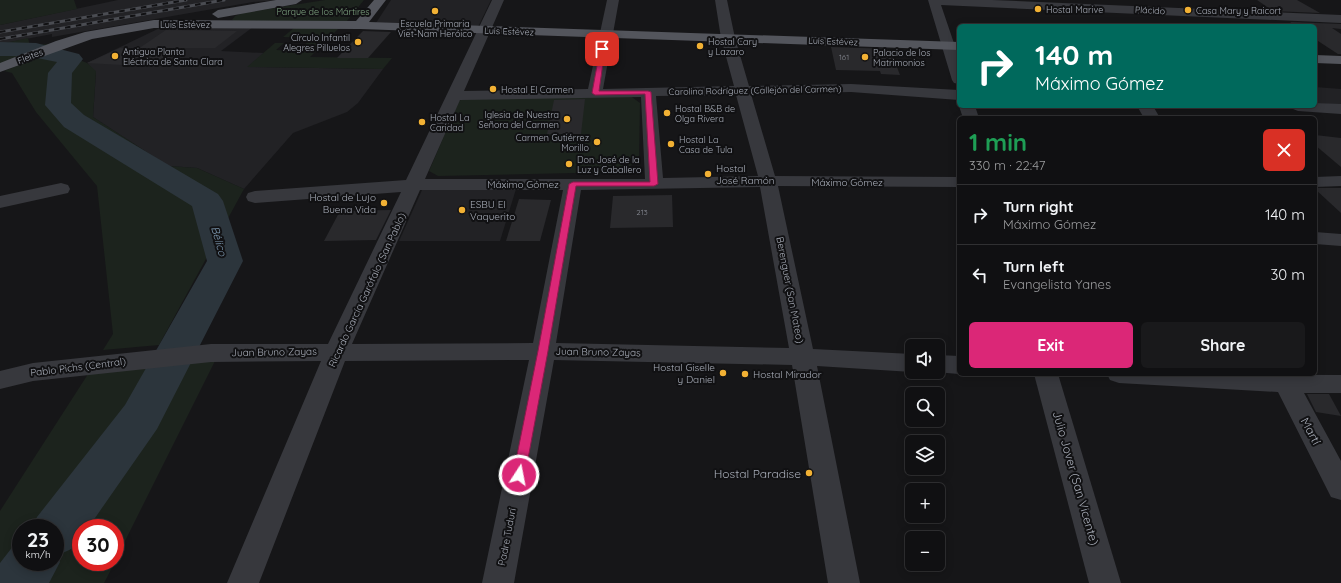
<!DOCTYPE html>
<meta charset="utf-8">
<style>
body{margin:0;font-family:Quicksand,sans-serif;background:#19191b;color:#f1f3f6;height:100vh;display:flex;flex-direction:column;font-size:15px;white-space:nowrap}
*{box-sizing:border-box;margin:0}
p{font-size:13px;color:#9c9d9f}
.icon{flex:none;width:22px;height:22px;fill:none;stroke:currentColor;stroke-width:2;stroke-linecap:round;stroke-linejoin:round}
.map{position:relative;flex:1;overflow:hidden}
.drawer{position:absolute;left:957px;top:116px;width:360px;height:260px;display:flex;flex-direction:column;background:#101012;border-radius:6px;box-shadow:0 2px 10px #0003,0 0 0 1px #303032}
.drawer>*{flex:none}
.top-card{position:absolute;left:957px;top:24px;width:360px;height:84px;border-radius:6px;box-shadow:0 2px 10px #0003,0 0 0 1px #303032;background:#00695c;color:#fff;overflow:hidden}
.buttons{position:absolute;left:905px;top:339px;display:grid;gap:8px}
.buttons a{display:grid;place-items:center;width:40px;height:40px;border-radius:6px;background:#101012;box-shadow:0 2px 10px #0003,0 0 0 1px #303032;font-size:20px}
.speed{position:absolute;left:12px;top:519px;display:flex;gap:8px;font-size:20px;font-weight:700;text-align:center}
.speed>*{display:grid;place-content:center;width:52px;height:52px;border-radius:50%;background:#101012;box-shadow:0 2px 10px #0003,0 0 0 1px #303032;line-height:1}
.speed small{font-size:10px;font-weight:400}
.speed .limit{border:6px solid #d22;background:#fff;color:#111}
.pin{position:absolute;display:grid;place-items:center;width:34px;height:34px;color:#fff;margin:-17px;border-radius:8px;box-shadow:0 2px 6px #0006}
.me{position:absolute;width:44px;margin:-22px;rotate:11deg;stroke-linejoin:round;filter:drop-shadow(0 0 3px #0008)}
.turn{display:flex;align-items:center;gap:14px;height:84px;padding:0 12px;font-size:18px}
.turn .icon{width:52px;height:52px;stroke-width:2.5}
.turn b{display:block;font-size:28px;line-height:34px}
.round{display:grid;place-items:center;flex:none;width:42px;height:42px;border-radius:6px;background:#19191b}
.summary{display:flex;align-items:center;justify-content:space-between;height:68px;padding:0 12px}
h1{font-size:24px;font-weight:700;line-height:30px;color:#1e9e55}
.action{display:flex;gap:8px;margin-top:auto;padding:8px 12px}
.action a{flex:1;height:46px;border-radius:6px;background:#db2777;color:#fff;font-size:16px;font-weight:700;line-height:46px;text-align:center}
.action a+a{background:#19191b;color:#f1f3f6}
ul{padding:0;list-style:none}
li{display:flex;align-items:center;gap:12px;height:60px;padding:0 12px;border-top:1px solid #303032}
li div{flex:1}
li b{display:block;font-size:15px}
li em{font-style:normal}
.map>svg:first-child{display:block}
</style>
<div class="map">
<svg width="1341" height="583" viewBox="0 0 1341 583">
<rect width="100%" height="100%" fill="#161618"/>
<!-- built -->
<g fill="#222225">
<polygon points="118,0 279,0 253,2 52,37 52,34 0,44 0,25"/>
<polygon points="391,0 491,0 478,27 376,23"/>
<polygon points="166,25 253,27 221,51 264,53 248,67 383,69 358,103 347,112 293,133 244,189 197,168 168,166 93,117 96,72 87,63"/>
<polygon points="1315,87 1341,89 1341,105 1316,103"/>
<polygon points="516,189 500,241 399,241 422,190"/>
</g>
<!-- green -->
<g fill="#1c231d" fill-rule="evenodd">
<polygon points="0,0 74,0 77,9 0,25"/>
<polygon points="325,0 364,0 347,21 237,23 232,20 235,16 243,13"/>
<polygon points="294,28 338,29 310,57 392,58 383,69 247,67 275,43 284,43 276,50 298,51 312,38 283,37"/>
<polygon points="28,38 30,46 55,43 0,65 0,44"/>
<polygon points="56,50 87,63 96,71 93,117 168,166 197,168 244,189 159,345 103,350 113,334 97,186 36,112 12,73 4,71"/>
<polygon points="629,95 640,103 639,161 619,172 438,176 429,171 459,101 469,96"/>
<path d="M215,361L115,561V528H81V562H115L104,583H0V511L90,371ZM21,528H55V562H21Z"/>
</g>
<g fill="none" stroke-linecap="round" stroke-linejoin="round">
<!-- river -->
<path fill="#2c353c" fill-rule="evenodd" d="M0,42L36,43L79,54L83,59L72,73L71,103L84,115L218,194L223,201L243,261L157,429L88,528H81C81,547 72,549 57,555L60,562L49,583H0V563L14,545L21,542V562H55V528H32L37,517L125,405L207,261L192,206L64,127L45,105L48,73L57,62L27,56H0Z"/>
</g>
<!-- building -->
<g fill="#29292c">
<polygon points="1257,0 1297,0 1320,13 1273,11"/>
<polygon points="1290,22 1341,24 1341,29 1332,28 1341,34 1341,54 1338,54 1315,39 1315,26 1296,26"/>
<polygon points="166,30 237,31 215,48 184,48 156,67 87,63 120,48 138,49"/>
<polygon points="363,31 391,32 368,58 337,58"/>
<polygon points="831,47 890,49 900,75 881,74 880,71 836,70"/>
<polygon points="585,99 581,134 547,134 554,100"/>
<polygon points="1315,135 1341,138 1341,167 1315,145"/>
<polygon points="1315,188 1341,188 1341,213 1315,189"/>
<polygon points="672,195 673,227 610,228 613,196"/>
<polygon points="519,199 551,200 540,241 506,241"/>
<polygon points="391,210 376,240 324,241 340,211"/>
<polygon points="1307,394 1329,394 1341,416 1316,412"/>
</g>
<g fill="none" stroke-linecap="round" stroke-linejoin="round">
<!-- minor -->
<g fill="#37383d" fill-rule="evenodd">
<path d="M492,0H504L464,91L588,89L607,0H619L603,89L734,86L721,38L715,0H727L735,38L749,86L851,84L959,90V100L851,92L751,94L775,176L959,177V187L778,186L813,349L912,354V372L817,366L860,583H828L792,365L554,360L514,583H482L529,360L345,361L259,583H227L321,361L211,362L33,381L0,389V371L33,363L211,344H328L401,192L255,203L248,201L246,197L248,193L255,191L406,180ZM736,95L758,176L663,178L656,96ZM641,97L645,179H425L460,100ZM760,187L789,348L556,343L581,190ZM420,190H563L533,343L352,344Z"/>
<polygon points="928,0 992,0 1341,15 1341,23 941,5 959,58 959,84 954,83 952,80"/>
<polygon points="1315,103 1341,104 1341,114 1298,111 1293,109 1290,106 1315,106"/>
<polygon points="959,106 975,106 979,118 963,118"/>
<polygon points="1137,106 1153,106 1160,118 1144,118"/>
<polygon points="1341,176 1341,186 1315,187 1315,177"/>
<polygon points="61,183 68,185 70,189 68,193 0,208 0,196"/>
<polygon points="1315,232 1341,234 1341,246 1315,244"/>
<polygon points="938,355 959,356 959,374 935,372 938,372"/>
<polygon points="1034,374 1058,374 1121,583 1089,583"/>
<polygon points="1107,374 1341,375 1341,393 1304,393 1341,461 1341,500 1331,497 1278,392 1119,383 1110,380"/>
</g>
<!-- major -->
<g fill="#53555c" fill-rule="evenodd">
<polygon points="276,0 302,0 296,4 218,18 212,14 218,10"/>
<polygon points="374,0 386,0 369,22 959,42 959,50 360,29 154,28 92,39 0,72 0,63 56,41 85,32 154,20 356,21"/>
<polygon points="1315,55 1341,56 1341,64 1315,63"/>
</g>
<defs>
<g id="rail">
<polyline points="0,32 186,0"/>
<polyline points="0,39 224,0"/>
</g>
</defs>
<!-- rail casing -->
<use href="#rail" stroke="#4a4c52" stroke-width="3"/>
<!-- rail -->
<use href="#rail" stroke="#111113" stroke-width="2" stroke-dasharray="5.5" stroke-linecap="butt"/>
</g>
<!-- route -->
<polygon fill="#db2777" stroke="#8e194d" points="602,47 605,49 599,91 648,91 651,92 658,184 654,186 576,186 548,351 525,475 523,478 519,480 515,478 513,475 538,351 569,184 573,182 650,182 645,94 595,95 592,93 600,49"/>
<!-- markers -->
<g fill="#f2b134" stroke="#111113" stroke-width="1.5">
<circle cx="1038" cy="9" r="4"/>
<circle cx="1188" cy="10" r="4"/>
<circle cx="435" cy="11" r="4"/>
<circle cx="358" cy="42" r="4"/>
<circle cx="700" cy="46" r="4"/>
<circle cx="115" cy="56" r="4"/>
<circle cx="865" cy="57" r="4"/>
<circle cx="493" cy="89" r="4"/>
<circle cx="667" cy="113" r="4"/>
<circle cx="567" cy="119" r="4"/>
<circle cx="422" cy="122" r="4"/>
<circle cx="597" cy="142" r="4"/>
<circle cx="671" cy="144" r="4"/>
<circle cx="569" cy="164" r="4"/>
<circle cx="708" cy="174" r="4"/>
<circle cx="384" cy="203" r="4"/>
<circle cx="462" cy="210" r="4"/>
<circle cx="723" cy="373" r="4"/>
<circle cx="745" cy="374" r="4"/>
<circle cx="809" cy="473" r="4"/>
</g>
<g text-anchor="middle" dominant-baseline="central" stroke-width="4" stroke-linejoin="round" paint-order="stroke">
<!-- number labels -->
<g font-size="8" fill="#888b94">
<text x="844" y="57">161</text>
<text x="642" y="212">213</text>
</g>
<!-- far-poi labels -->
<g font-size="9" fill="#a8adb8" stroke="#111113" text-anchor="start">
<text x="1046" y="9">Hostal Marive</text>
<text x="1196" y="10">Casa Mary y Raicort</text>
<text x="435" y="23" text-anchor="middle">Escuela Primaria<tspan x="435" dy="10">Viet-Nam Heróico</tspan></text>
<text x="350" y="37" text-anchor="end">Círculo Infantil<tspan x="350" dy="10">Alegres Pilluelos</tspan></text>
<text x="708" y="41">Hostal Cary<tspan x="708" dy="10">y Lazaro</tspan></text>
<text x="123" y="51">Antigua Planta<tspan x="123" dy="10">Eléctrica de Santa Clara</tspan></text>
<text x="873" y="52">Palacio de los<tspan x="873" dy="10">Matrimonios</tspan></text>
<text x="501" y="89">Hostal El Carmen</text>
<text x="675" y="108">Hostal B&amp;B de<tspan x="675" dy="10">Olga Rivera</tspan></text>
<text x="559" y="114" text-anchor="end">Iglesia de Nuestra<tspan x="559" dy="10">Señora del Carmen</tspan></text>
<text x="430" y="117">Hostal La<tspan x="430" dy="10">Caridad</tspan></text>
<text x="589" y="137" text-anchor="end">Carmen Gutiérrez<tspan x="589" dy="10">Morillo</tspan></text>
<text x="679" y="139">Hostal La<tspan x="679" dy="10">Casa de Tula</tspan></text>
<text x="577" y="159">Don José de la<tspan x="577" dy="10">Luz y Caballero</tspan></text>
</g>
<!-- far-street labels -->
<g font-size="9" fill="#a8adb8" stroke="#111113">
<text transform="translate(1150 10) rotate(3)">Plácido</text>
<text x="185" y="24">Luis Estévez</text>
<text transform="translate(509 31) rotate(2)">Luis Estévez</text>
<text transform="translate(833 41) rotate(2)">Luis Estévez</text>
<text transform="translate(30 56) rotate(-22)">Fleites</text>
<text transform="translate(755 90) rotate(-1)">Carolina Rodríguez (Callejón del Carmen)</text>
</g>
<!-- far-park labels -->
<g font-size="9" fill="#7fa381" stroke="#111113">
<text x="323" y="11">Parque de los Mártires</text>
</g>
<!-- poi labels -->
<g font-size="10" fill="#a8adb8" stroke="#111113" text-anchor="start">
<text x="716" y="168">Hostal<tspan x="716" dy="12">José Ramón</tspan></text>
<text x="376" y="197" text-anchor="end">Hostal de Lujo<tspan x="376" dy="12">Buena Vida</tspan></text>
<text x="470" y="204">ESBU El<tspan x="470" dy="12">Vaquerito</tspan></text>
<text x="715" y="367" text-anchor="end">Hostal Giselle<tspan x="715" dy="12">y Daniel</tspan></text>
<text x="753" y="374">Hostal Mirador</text>
</g>
<!-- street labels -->
<g font-size="10" fill="#a8adb8" stroke="#111113">
<text x="847" y="182">Máximo Gómez</text>
<text x="523" y="184">Máximo Gómez</text>
<text transform="translate(367 290) rotate(-65)">Ricardo García Garófalo (San Pablo)</text>
<text transform="translate(790 290) rotate(79)">Berenguer (San Mateo)</text>
<text transform="translate(274 352) rotate(-1)">Juan Bruno Zayas</text>
<text transform="translate(598 352) rotate(1)">Juan Bruno Zayas</text>
<text transform="translate(78 367) rotate(-7)">Pablo Pichs (Central)</text>
<text transform="translate(507 537) rotate(-79)">Padre Tudurí</text>
</g>
<!-- water labels -->
<g font-size="11" font-style="italic" fill="#7f9bb3" stroke="#111113">
<text transform="translate(219 241) rotate(74)">Bélico</text>
</g>
<!-- near-street labels -->
<g font-size="12" fill="#a8adb8" stroke="#111113">
<text transform="translate(1311 431) rotate(62)">Martí</text>
<text transform="translate(1076 478) rotate(74)">Julio Jover (San Vicente)</text>
</g>
<!-- near-poi labels -->
<g font-size="12" fill="#a8adb8" stroke="#111113" text-anchor="end">
<text x="801" y="473">Hostal Paradise</text>
</g>
</g>
</svg>
<div class="buttons">
<a><svg class="icon" aria-label="sound" viewBox="0 0 24 24"><path d="M4 9h4l5-4v14l-5-4H4zM17 9q2 3 0 6"/></svg></a>
<a><svg class="icon" aria-label="search" viewBox="0 0 24 24"><circle cx="10" cy="10" r="6"/><path d="M15 15l6 6"/></svg></a>
<a><svg class="icon" aria-label="layers" viewBox="0 0 24 24"><path d="M12 4l9 5-9 5-9-5zM3 14l9 5 9-5"/></svg></a>
<a>+</a>
<a>−</a>
</div>
<div class="speed"><div>23<small>km/h</small></div><div class="limit">30</div></div>
<div class="pin" style="left:602px;top:49px;background:#d93025"><svg class="icon" aria-label="arrive" viewBox="0 0 24 24"><path d="M6 21V4h12l-3 4 3 4H6"/></svg></div>
<svg class="me" style="left:519px;top:475px" viewBox="-20 -20 40 40"><circle r="17" fill="#db2777" stroke="#fff" stroke-width="3"/><path d="M0-11L8 9 0 5-8 9z" fill="#fff"/></svg>
<div class="top-card">
<div class="turn"><svg class="icon" aria-label="right" viewBox="0 0 24 24"><path d="M7 20v-9h11M14 6l5 5-5 5"/></svg><div><b>140 m</b>Máximo Gómez</div></div>
</div>
<section class="drawer">
<div class="summary"><div><h1>1 min</h1><p>330 m · 22:47</p></div><a class="round" style="background:#d93025;color:#fff"><svg class="icon" aria-label="close" viewBox="0 0 24 24"><path d="M6 6l12 12M18 6L6 18"/></svg></a></div>
<ul>
<li><svg class="icon" aria-label="right" viewBox="0 0 24 24"><path d="M7 20v-9h11M14 6l5 5-5 5"/></svg><div><b>Turn right</b><p>Máximo Gómez</p></div><em>140 m</em></li>
<li><svg class="icon" aria-label="left" viewBox="0 0 24 24"><path d="M17 20v-9H6M10 6l-5 5 5 5"/></svg><div><b>Turn left</b><p>Evangelista Yanes</p></div><em>30 m</em></li>
</ul>
<div class="action"><a>Exit</a><a>Share</a></div>
</section>
</div>
